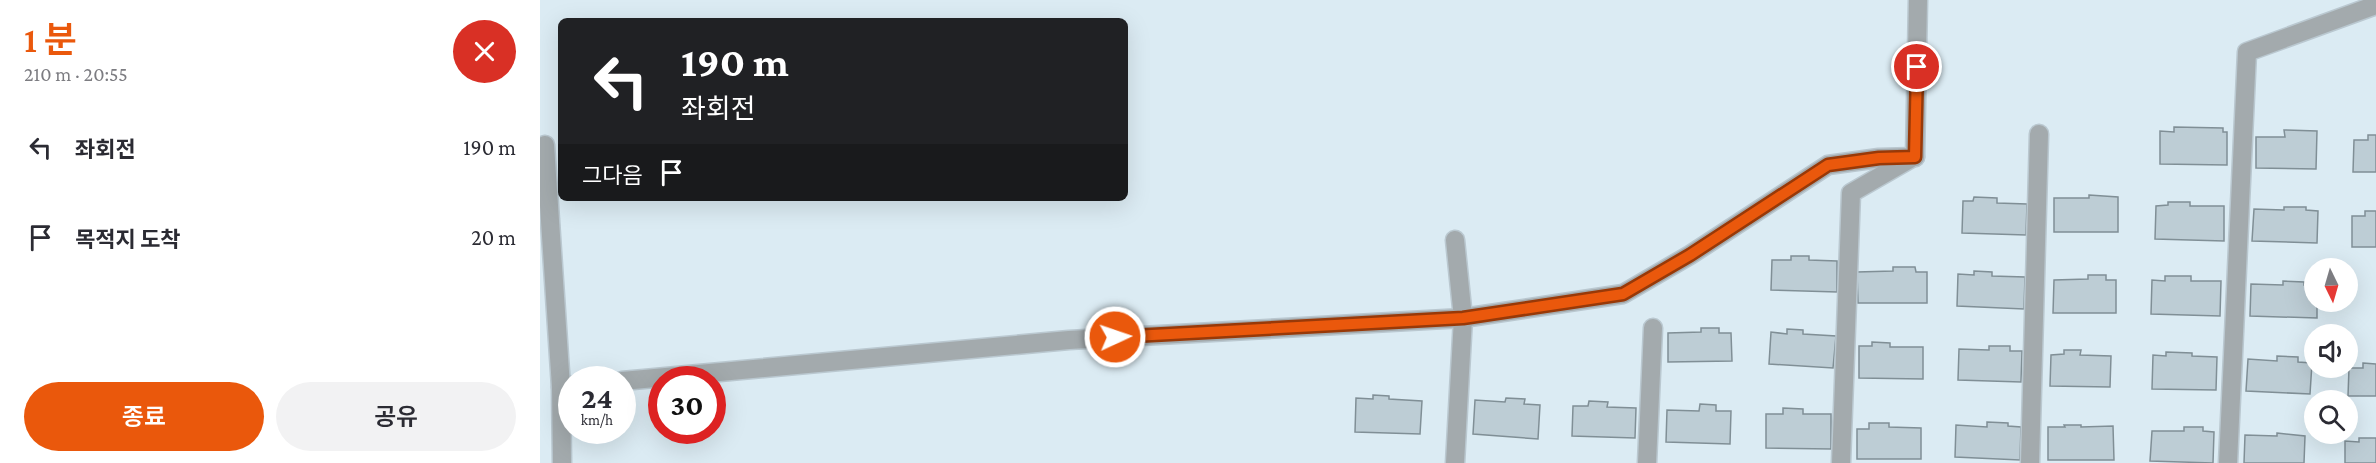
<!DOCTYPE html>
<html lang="ko">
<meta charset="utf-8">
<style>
body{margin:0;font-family:"Crimson Pro","Noto Sans KR",serif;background:#f2f2f3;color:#2b2b33;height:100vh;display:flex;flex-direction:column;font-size:22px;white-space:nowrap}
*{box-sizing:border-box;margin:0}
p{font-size:20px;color:#7c7c81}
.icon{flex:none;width:33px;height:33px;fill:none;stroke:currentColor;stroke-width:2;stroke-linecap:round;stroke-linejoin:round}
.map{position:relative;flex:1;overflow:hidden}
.drawer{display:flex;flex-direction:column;background:#fff;width:540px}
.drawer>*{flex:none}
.guide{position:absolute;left:18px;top:18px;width:570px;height:183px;border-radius:9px;box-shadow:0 6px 24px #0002;background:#202124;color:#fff;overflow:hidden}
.needle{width:39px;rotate:175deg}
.fabs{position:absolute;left:1764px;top:258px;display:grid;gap:12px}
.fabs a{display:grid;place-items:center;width:54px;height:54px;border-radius:50%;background:#fff;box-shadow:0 6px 24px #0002;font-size:30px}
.speed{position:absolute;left:18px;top:366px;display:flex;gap:12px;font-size:30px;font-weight:700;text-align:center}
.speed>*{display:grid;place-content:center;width:78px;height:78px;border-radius:50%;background:#fff;box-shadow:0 6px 24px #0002;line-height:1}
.speed small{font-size:15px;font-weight:400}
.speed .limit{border:9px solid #d22;background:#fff;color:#111}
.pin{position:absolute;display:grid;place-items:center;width:51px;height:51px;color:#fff;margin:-26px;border:3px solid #fff;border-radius:50%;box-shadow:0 2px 6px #0007}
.me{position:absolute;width:66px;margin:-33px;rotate:87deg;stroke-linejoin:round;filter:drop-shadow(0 0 4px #0008)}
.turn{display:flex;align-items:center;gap:21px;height:126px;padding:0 24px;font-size:27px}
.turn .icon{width:78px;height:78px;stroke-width:2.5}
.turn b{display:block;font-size:42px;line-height:51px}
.then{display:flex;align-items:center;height:57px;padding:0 24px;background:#0003;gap:12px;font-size:22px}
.round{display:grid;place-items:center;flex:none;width:63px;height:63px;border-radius:32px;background:#f2f2f3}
.headline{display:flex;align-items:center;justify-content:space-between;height:102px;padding:0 24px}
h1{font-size:36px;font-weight:600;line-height:45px;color:#ea580c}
.button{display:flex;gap:12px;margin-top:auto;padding:12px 24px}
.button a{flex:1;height:69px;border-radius:36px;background:#ea580c;color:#fff;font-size:24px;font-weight:600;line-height:69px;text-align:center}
.button a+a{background:#f2f2f3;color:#2b2b33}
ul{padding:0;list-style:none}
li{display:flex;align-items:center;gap:18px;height:90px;padding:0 24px}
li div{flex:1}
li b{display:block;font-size:22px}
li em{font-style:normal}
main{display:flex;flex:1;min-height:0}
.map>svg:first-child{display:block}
</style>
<main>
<section class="drawer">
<div class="headline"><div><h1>1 분</h1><p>210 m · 20:55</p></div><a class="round" style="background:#d93025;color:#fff"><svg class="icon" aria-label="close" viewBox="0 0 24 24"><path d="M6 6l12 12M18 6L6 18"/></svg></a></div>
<ul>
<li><svg class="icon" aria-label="left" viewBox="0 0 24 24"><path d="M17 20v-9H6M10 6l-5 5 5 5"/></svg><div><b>좌회전</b></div><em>190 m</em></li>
<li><svg class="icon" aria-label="arrive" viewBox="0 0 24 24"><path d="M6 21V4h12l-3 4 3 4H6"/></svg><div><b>목적지 도착</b></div><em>20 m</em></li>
</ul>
<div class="button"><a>종료</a><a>공유</a></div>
</section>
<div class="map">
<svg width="1836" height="463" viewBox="0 0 1836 463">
<rect width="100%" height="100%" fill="#dbebf3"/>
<!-- building -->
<g fill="#bdcdd5" stroke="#808f96" stroke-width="1.5">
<polygon points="1634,127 1683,128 1683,132 1687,132 1687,165 1620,164 1620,131 1634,132"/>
<polygon points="1744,130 1777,131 1776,169 1716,168 1716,137 1745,137"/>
<polygon points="1828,135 1836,135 1836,172 1813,172 1814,140 1828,140"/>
<polygon points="1549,195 1578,197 1578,232 1514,232 1514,198 1549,198"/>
<polygon points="1434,197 1457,198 1457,203 1487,204 1486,235 1422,233 1423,201 1433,201"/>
<polygon points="1628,202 1650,202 1650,206 1684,206 1684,241 1615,239 1616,206 1628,205"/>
<polygon points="1744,207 1766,207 1766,210 1778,211 1777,243 1712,241 1714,209 1744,210"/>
<polygon points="1825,211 1836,211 1836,247 1812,247 1812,216 1825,216"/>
<polygon points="1251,256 1269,256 1269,260 1297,261 1297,292 1231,290 1232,260 1251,260"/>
<polygon points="1353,267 1375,267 1376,272 1387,272 1387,303 1318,303 1317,272 1353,271"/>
<polygon points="1434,271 1452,272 1452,276 1485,277 1484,309 1417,306 1418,274 1434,275"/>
<polygon points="1548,275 1566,275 1566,280 1576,280 1576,313 1513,313 1514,280 1548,279"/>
<polygon points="1625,276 1651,276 1651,281 1681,281 1680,316 1611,314 1612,280 1625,281"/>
<polygon points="1743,281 1764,282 1764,285 1774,285 1774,302 1777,302 1777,318 1710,316 1711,284 1743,285"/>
<polygon points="1161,328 1179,328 1179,333 1191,333 1192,361 1128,362 1128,333 1161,332"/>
<polygon points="1247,329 1263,330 1263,334 1296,336 1293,368 1229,364 1231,332 1247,334"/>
<polygon points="1332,342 1350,343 1350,347 1383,347 1383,379 1319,378 1319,346 1332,346"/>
<polygon points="1449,346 1470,346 1470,351 1482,351 1481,382 1418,380 1419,349 1449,350"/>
<polygon points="1524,350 1541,350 1540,355 1571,356 1570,387 1510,386 1511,355 1524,354"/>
<polygon points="1626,352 1652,353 1652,356 1677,357 1676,390 1612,389 1613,355 1626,356"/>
<polygon points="1737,356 1758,357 1758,362 1772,363 1770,394 1706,391 1708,359 1737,361"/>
<polygon points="1823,363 1836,364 1836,396 1808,396 1809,368 1823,368"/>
<polygon points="833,395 849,396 849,399 882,401 880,434 815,432 816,398 833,399"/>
<polygon points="966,398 985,399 984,404 1000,405 998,439 933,434 935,400 965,402"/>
<polygon points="1049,401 1068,402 1067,407 1096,408 1095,438 1032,436 1033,406 1048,406"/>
<polygon points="1160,404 1176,405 1176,411 1191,411 1190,444 1126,442 1127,410 1159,411"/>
<polygon points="1243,408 1263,409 1263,414 1291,414 1291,449 1226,448 1226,414 1243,414"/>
<polygon points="1447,422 1468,423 1468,426 1481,427 1480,460 1415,457 1416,425 1447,427"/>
<polygon points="1329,423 1349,423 1349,427 1381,428 1381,459 1317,459 1317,429 1329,429"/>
<polygon points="1524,425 1541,425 1541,427 1573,426 1574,460 1508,460 1508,427 1525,427"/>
<polygon points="1644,427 1663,427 1663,431 1674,432 1673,463 1610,461 1612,431 1644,431"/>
<polygon points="1737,433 1765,436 1764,463 1704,463 1705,435 1737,436"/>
<polygon points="1819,438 1836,438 1836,463 1805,463 1805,441 1819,442"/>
</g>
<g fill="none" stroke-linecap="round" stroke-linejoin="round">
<defs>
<g id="minor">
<polyline points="5,145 21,387 32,386"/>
<polyline points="1375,157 1378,0"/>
<polyline points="915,240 923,318 915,463"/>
<polyline points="82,381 529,340 923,318 1083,294 1150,255 1288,165 1339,158 1375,157"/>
<polyline points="21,387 22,463"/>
<polyline points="1107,463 1113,328"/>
<polyline points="1301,463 1311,193 1370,159"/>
<polyline points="1490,463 1499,134"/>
<polyline points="1688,463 1707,52 1836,5"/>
</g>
</defs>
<!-- minor casing -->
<use href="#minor" stroke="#bac8d0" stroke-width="21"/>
<!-- minor -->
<use href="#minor" stroke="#a3aaad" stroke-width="18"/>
</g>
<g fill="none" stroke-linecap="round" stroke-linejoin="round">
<defs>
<polyline id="route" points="575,337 923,318 1083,294 1150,255 1288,165 1339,158 1375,157 1377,67"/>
</defs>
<!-- route casing -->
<use href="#route" stroke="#983908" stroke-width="15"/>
<!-- route -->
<use href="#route" stroke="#ea580c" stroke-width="10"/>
</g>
</svg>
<div class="fabs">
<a><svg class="needle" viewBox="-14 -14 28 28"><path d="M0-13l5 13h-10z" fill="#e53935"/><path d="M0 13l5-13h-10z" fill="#7c7c81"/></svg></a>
<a><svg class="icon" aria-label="sound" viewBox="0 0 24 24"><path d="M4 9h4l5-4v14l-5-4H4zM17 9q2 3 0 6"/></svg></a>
<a><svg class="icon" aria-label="search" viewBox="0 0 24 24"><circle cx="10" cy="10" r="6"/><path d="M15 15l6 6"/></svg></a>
</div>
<div class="speed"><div>24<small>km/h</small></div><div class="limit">30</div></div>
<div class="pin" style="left:1377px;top:67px;background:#d93025"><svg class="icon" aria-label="arrive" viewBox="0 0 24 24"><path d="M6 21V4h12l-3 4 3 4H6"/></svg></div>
<svg class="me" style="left:575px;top:337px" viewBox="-20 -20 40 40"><circle r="17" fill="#ea580c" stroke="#fff" stroke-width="3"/><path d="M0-11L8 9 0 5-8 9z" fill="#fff"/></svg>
<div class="guide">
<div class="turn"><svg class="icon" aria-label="left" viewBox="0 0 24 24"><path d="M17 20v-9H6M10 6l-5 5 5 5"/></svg><div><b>190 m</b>좌회전</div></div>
<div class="then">그다음<svg class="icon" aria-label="arrive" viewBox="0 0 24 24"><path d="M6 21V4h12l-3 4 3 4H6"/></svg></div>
</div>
</div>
</main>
